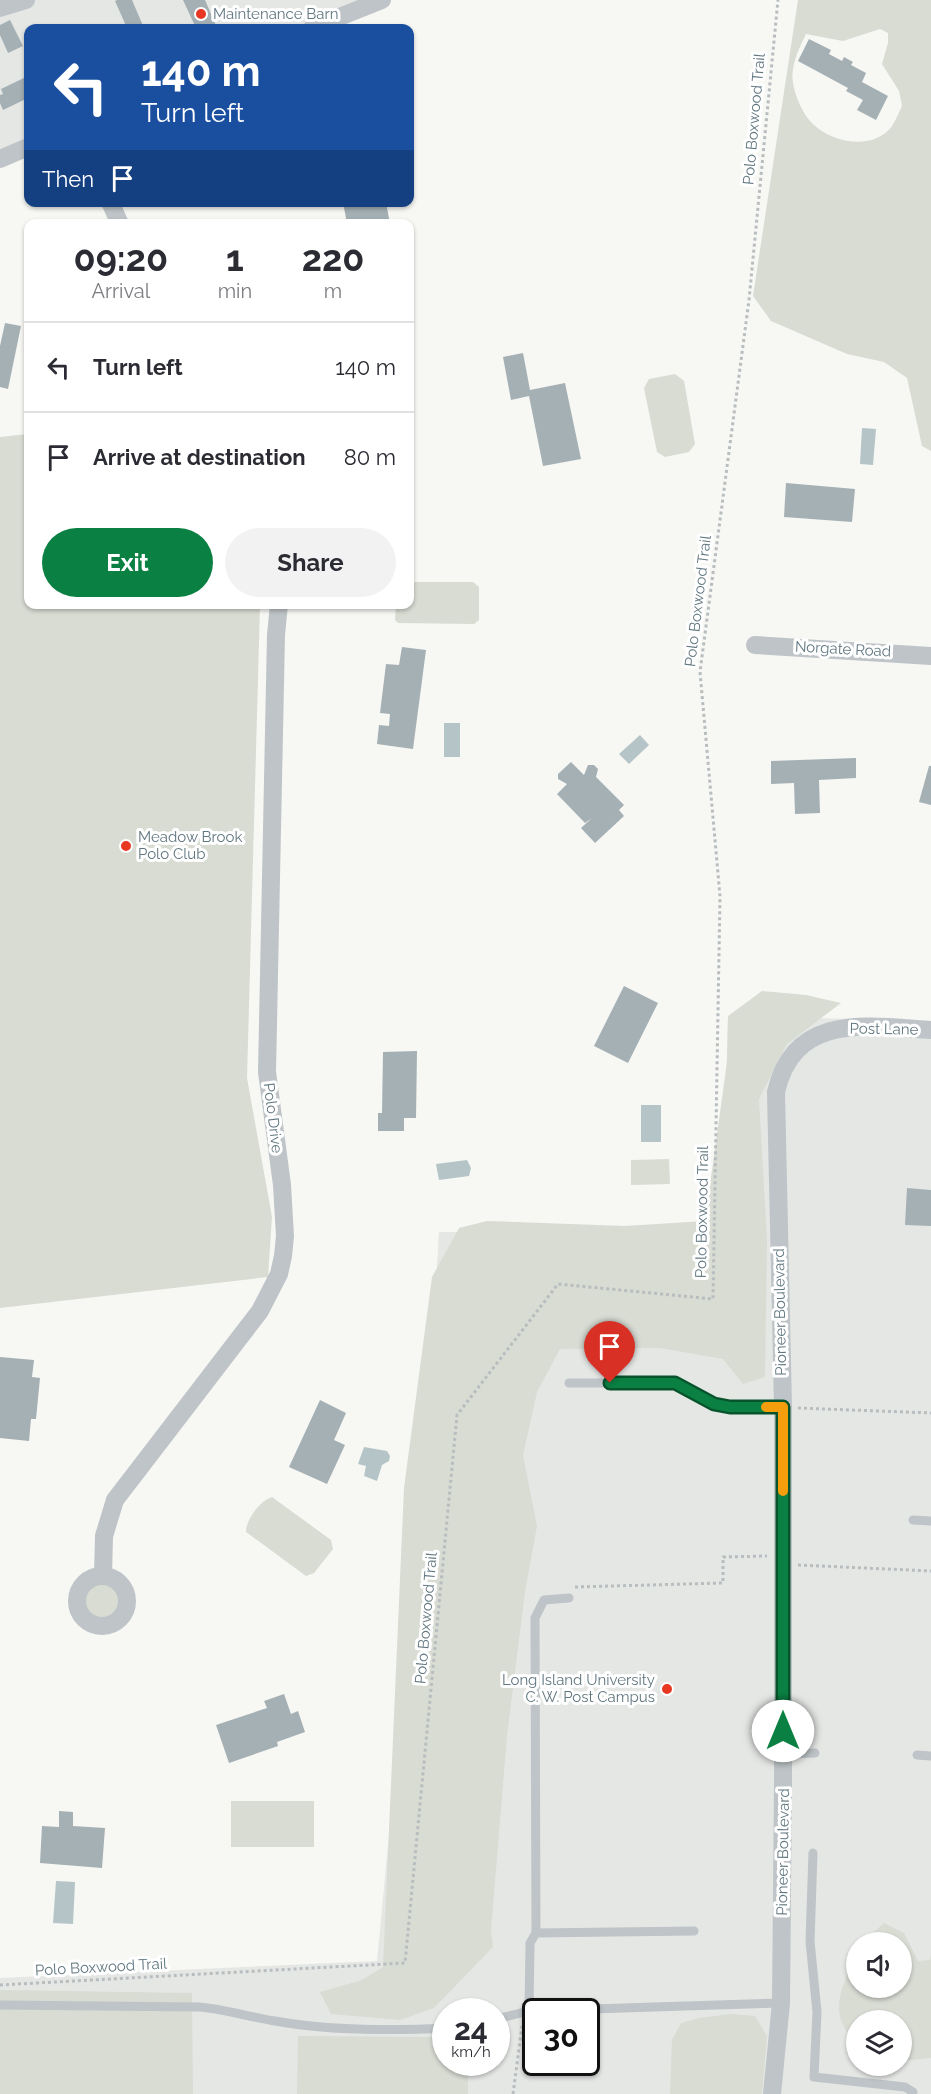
<!DOCTYPE html>
<style>
body{margin:0;font-family:Raleway,sans-serif;background:#f2f2f3;color:#2b2b33;height:100vh;display:flex;flex-direction:column;font-size:22px;white-space:nowrap}
*{box-sizing:border-box;margin:0}
p{font-size:20px;color:#7c7c81}
.icon{flex:none;width:33px;height:33px;fill:none;stroke:currentColor;stroke-width:2;stroke-linecap:round;stroke-linejoin:round}
.map{position:relative;flex:1;overflow:hidden}
.sheet{position:absolute;left:24px;top:219px;width:390px;height:390px;display:flex;flex-direction:column;background:#fff;border-radius:12px;box-shadow:0 2px 4px #0004}
.sheet>*{flex:none}
.banner{position:absolute;left:24px;top:24px;width:390px;height:183px;border-radius:12px;box-shadow:0 2px 4px #0004;background:#1a4fa0;color:#fff;overflow:hidden}
.controls{position:absolute;left:846px;top:1932px;display:grid;gap:12px}
.controls a{display:grid;place-items:center;width:66px;height:66px;border-radius:50%;background:#fff;box-shadow:0 2px 4px #0004;font-size:30px}
.speed{position:absolute;left:432px;top:1998px;display:flex;gap:12px;font-size:30px;font-weight:700;text-align:center}
.speed>*{display:grid;place-content:center;width:78px;height:78px;border-radius:50%;background:#fff;box-shadow:0 2px 4px #0004;line-height:1}
.speed small{font-size:15px;font-weight:400}
.speed .limit{border:3px solid #111;border-radius:9px;background:#fff;color:#111}
.pin{position:absolute;display:grid;place-items:center;width:51px;height:51px;color:#fff;margin:-62px -26px;border-radius:50% 50% 50% 0;rotate:-45deg;box-shadow:0 0 6px #0007}
.pin .icon{rotate:45deg}
.me{position:absolute;width:66px;margin:-33px;rotate:0deg;stroke-linejoin:round;filter:drop-shadow(0 0 4px #0008)}
.turn{display:flex;align-items:center;gap:21px;height:126px;padding:0 18px;font-size:27px}
.turn .icon{width:78px;height:78px;stroke-width:2.5}
.turn b{display:block;font-size:42px;line-height:51px}
.then{display:flex;align-items:center;height:57px;padding:0 18px;background:#0003;gap:12px;font-size:22px}
.eta{display:flex;justify-content:space-evenly;align-items:center;height:102px;text-align:center}
.eta b{font-size:36px;font-weight:700;line-height:42px}
.action{display:flex;gap:12px;margin-top:auto;padding:12px 18px}
.action a{flex:1;height:69px;border-radius:36px;background:#0b8043;color:#fff;font-size:24px;font-weight:700;line-height:69px;text-align:center}
.action a+a{background:#f2f2f3;color:#2b2b33}
ul{padding:0;list-style:none}
li{display:flex;align-items:center;gap:18px;height:90px;padding:0 18px;border-top:2px solid #e1e1e2}
li div{flex:1}
li b{display:block;font-size:22px}
li em{font-style:normal}
.map>svg:first-child{display:block}
</style>
<div class="map">
<svg width="931" height="2094" viewBox="0 0 931 2094">
<rect width="100%" height="100%" fill="#f7f7f4"/>
<!-- built -->
<g fill="#e5e7e5" fill-rule="evenodd">
<polygon points="0,0 382,0 312,28 28,28 28,147 0,159"/>
<path d="M728,1016L931,1021V2094H0V1978L377,1961L427,1436L439,1232L722,1231ZM856,1942H902V1988H856ZM446,2012H496V2062H446ZM536,2012H586V2062H536ZM856,2020H902V2066H856Z"/>
</g>
<!-- green -->
<g fill="#d8dcd3" fill-rule="evenodd">
<path d="M798,0H931V451L922,446L907,378L884,362L847,354L771,321L753,296ZM880,29L888,33V43L882,64L899,91L902,106C899,112 896,120 892,126C874,151 832,143 813,124C803,115 795,96 793,83C790,67 799,48 806,34L843,41Z"/>
<polygon points="675,374 684,381 695,444 689,452 665,457 657,452 644,388 649,379"/>
<polygon points="28,434 28,604 260,605 247,1078 272,1217 268,1277 0,1308 0,437"/>
<polygon points="410,582 473,582 479,587 479,620 474,624 398,623 395,620 396,605 410,604"/>
<polygon points="762,991 806,995 841,1003 787,1044 759,1099 767,1241 765,1377 743,1384 723,1359 660,1348 560,1349 537,1392 523,1455 537,1526 525,1592 507,1736 491,1930 493,1947 434,2008 400,2020 331,2014 320,1992 362,1980 383,1967 404,1488 432,1277 459,1228 487,1221 625,1226 705,1221 727,1062 728,1016"/>
<polygon points="669,1159 670,1184 631,1185 631,1160"/>
<path d="M272,1497L331,1540L333,1549L314,1573L306,1576L246,1532C246,1519 260,1501 272,1497Z"/>
<circle cx="102" cy="1601" r="22"/>
<rect x="231" y="1801" width="83" height="46"/>
<path d="M884,1923L904,1933L918,1961L930,1960L931,1954V2058L902,2061V2020H856V2042C824,2011 845,1986 856,1951V1988H902V1942H863Z"/>
<polygon points="0,1990 192,1993 193,2094 0,2094"/>
<polygon points="731,2014 755,2016 767,2036 762,2094 670,2094 672,2040 681,2023 699,2018"/>
<polygon points="298,2036 445,2037 446,2062 468,2063 468,2094 297,2094"/>
</g>
<!-- water -->
<g fill="#b5c5c7">
<polygon points="862,428 876,429 873,465 860,464"/>
<rect x="444" y="723" width="16" height="34"/>
<polygon points="640,735 649,745 629,764 619,754"/>
<rect x="641" y="1105" width="20" height="37"/>
<polygon points="467,1160 471,1168 469,1176 439,1180 436,1164"/>
<polygon points="364,1447 387,1451 390,1456 389,1461 382,1465 377,1481 364,1476 366,1466 358,1464"/>
<polygon points="56,1881 75,1882 73,1924 53,1923"/>
</g>
<!-- building -->
<g fill="#a4b0b4">
<polygon points="117,0 132,0 144,28 127,28 115,1"/>
<polygon points="183,0 205,0 217,28 196,28"/>
<polygon points="10,20 23,46 8,53 0,35 0,25"/>
<polygon points="809,39 831,50 829,54 842,61 844,57 853,62 851,65 866,73 862,82 888,96 876,120 857,110 863,100 846,91 848,88 798,61"/>
<polygon points="28,76 28,98 3,110 0,103 0,95 3,94 1,89"/>
<polygon points="343,202 386,202 390,224 347,224"/>
<polygon points="5,323 21,326 8,389 0,387 0,346"/>
<polygon points="523,353 530,390 565,383 581,459 543,466 529,396 511,400 503,357"/>
<polygon points="786,483 855,489 852,522 784,517"/>
<polygon points="402,647 426,650 413,749 377,744 379,725 389,726 390,714 380,713 386,664 399,665"/>
<polygon points="856,758 856,778 819,780 820,813 795,814 794,783 771,784 771,761"/>
<polygon points="571,762 584,775 588,765 594,765 598,769 596,777 624,805 619,810 624,816 595,843 581,828 592,818 585,823 557,794 567,784 558,779 558,774"/>
<polygon points="929,766 931,766 931,805 919,802"/>
<polygon points="624,986 658,1003 628,1063 594,1046"/>
<polygon points="417,1051 416,1118 404,1118 404,1131 378,1131 378,1113 382,1113 383,1052"/>
<polygon points="907,1188 931,1190 931,1226 905,1225"/>
<polygon points="0,1357 34,1360 32,1377 40,1378 36,1419 31,1419 29,1441 0,1438"/>
<polygon points="320,1400 346,1413 334,1440 345,1445 327,1484 289,1467"/>
<polygon points="284,1694 291,1714 298,1711 305,1732 277,1742 278,1746 229,1763 216,1725 267,1708 264,1701"/>
<polygon points="59,1811 73,1812 73,1826 105,1828 102,1868 40,1863 42,1826 59,1827"/>
</g>
<g fill="none" stroke-linecap="round" stroke-linejoin="round">
<!-- path -->
<g stroke="#b8bdbf" stroke-width="3" stroke-dasharray="3 3" stroke-linecap="butt">
<polyline points="798,1408 931,1413"/>
<polyline points="798,1565 931,1571"/>
<polyline points="575,1587 723,1583 723,1557 767,1556"/>
<polyline points="0,1985 405,1963 457,1415 558,1284 713,1299 720,896 700,672 749,300 778,0"/>
<polyline points="513,2094 522,2026"/>
</g>
<!-- lane -->
<g stroke="#bec4c7" stroke-width="9">
<polyline points="569,1383 675,1383 714,1404 730,1407 783,1407"/>
<polyline points="913,1520 931,1521"/>
<polyline points="783,1754 815,1753"/>
<polyline points="917,1755 931,1756"/>
<polyline points="813,1853 810,1941 817,2012 814,2077 905,2087 913,2092"/>
<polyline points="536,1933 535,1618 544,1600 569,1598"/>
<path d="M0,2005L199,2007C225,2009 249,2017 275,2021C331,2031 389,2031 446,2028"/>
<polyline points="529,2011 530,1943 536,1933 694,1931"/>
<polyline points="496,2019 529,2011 781,2003"/>
</g>
<!-- street -->
<g stroke="#bec4c7" stroke-width="18">
<polyline points="0,8 26,0"/>
<polyline points="312,28 382,0"/>
<polyline points="0,159 28,147"/>
<polyline points="110,202 120,224"/>
<polyline points="755,645 931,656"/>
<circle cx="102" cy="1601" r="25"/>
<polyline points="103,1576 104,1536 115,1500 260,1311 279,1274 283,1256 285,1236 282,1185 267,1072 276,635 279,604"/>
<path d="M772,2094L781,2003L783,1783V1407L776,1092C794,1012 869,1026 931,1030"/>
</g>
</g>
<g fill="none" stroke-linecap="round" stroke-linejoin="round">
<defs>
<polyline id="route" points="610,1383 675,1383 714,1404 730,1407 783,1407 783,1731"/>
</defs>
<!-- route casing -->
<use href="#route" stroke="#07532c" stroke-width="15"/>
<!-- route -->
<use href="#route" stroke="#0b8043" stroke-width="10"/>
<!-- slow -->
<polyline stroke="#f59e0b" stroke-width="10" points="766,1407 783,1407 783,1491"/>
</g>
<!-- markers -->
<g fill="#e83723" stroke="#fff" stroke-width="2">
<circle cx="201" cy="14" r="6"/>
<circle cx="126" cy="846" r="6"/>
<circle cx="667" cy="1689" r="6"/>
</g>
<g text-anchor="middle" dominant-baseline="central" stroke-width="6" stroke-linejoin="round" paint-order="stroke">
<!-- poi labels -->
<g font-size="15" fill="#617780" stroke="#fff" text-anchor="start">
<text x="213" y="14">Maintenance Barn</text>
<text x="138" y="837">Meadow Brook<tspan x="138" dy="17">Polo Club</tspan></text>
<text x="655" y="1680" text-anchor="end">Long Island University<tspan x="655" dy="17">C. W. Post Campus</tspan></text>
</g>
<!-- street labels -->
<g font-size="15" fill="#617780" stroke="#fff">
<text transform="translate(754 119) rotate(-85)">Polo Boxwood Trail</text>
<text transform="translate(698 601) rotate(-83)">Polo Boxwood Trail</text>
<text transform="translate(843 649) rotate(3)">Norgate Road</text>
<text transform="translate(884 1029) rotate(1)">Post Lane</text>
<text transform="translate(273 1118) rotate(83)">Polo Drive</text>
<text transform="translate(702 1212) rotate(-89)">Polo Boxwood Trail</text>
<text transform="translate(780 1312) rotate(-91)">Pioneer Boulevard</text>
<text transform="translate(426 1618) rotate(-85)">Polo Boxwood Trail</text>
<text transform="translate(783 1852) rotate(-89)">Pioneer Boulevard</text>
<text transform="translate(101 1967) rotate(-3)">Polo Boxwood Trail</text>
</g>
</g>
</svg>
<div class="controls">
<a><svg class="icon" aria-label="sound" viewBox="0 0 24 24"><path d="M4 9h4l5-4v14l-5-4H4zM17 9q2 3 0 6"/></svg></a>
<a><svg class="icon" aria-label="layers" viewBox="0 0 24 24"><path d="M12 4l9 5-9 5-9-5zM3 14l9 5 9-5"/></svg></a>
</div>
<div class="speed"><div>24<small>km/h</small></div><div class="limit">30</div></div>
<div class="pin" style="left:610px;top:1383px;background:#d93025"><svg class="icon" aria-label="arrive" viewBox="0 0 24 24"><path d="M6 21V4h12l-3 4 3 4H6"/></svg></div>
<svg class="me" style="left:783px;top:1731px" viewBox="-20 -20 40 40"><circle r="19" fill="#fff"/><path d="M0-13L10 11 0 6-10 11z" fill="#0b8043"/></svg>
<div class="banner">
<div class="turn"><svg class="icon" aria-label="left" viewBox="0 0 24 24"><path d="M17 20v-9H6M10 6l-5 5 5 5"/></svg><div><b>140 m</b>Turn left</div></div>
<div class="then">Then<svg class="icon" aria-label="arrive" viewBox="0 0 24 24"><path d="M6 21V4h12l-3 4 3 4H6"/></svg></div>
</div>
<section class="sheet">
<div class="eta">
<div><b>09:20</b><p>Arrival</p></div>
<div><b>1</b><p>min</p></div>
<div><b>220</b><p>m</p></div>
</div>
<ul>
<li><svg class="icon" aria-label="left" viewBox="0 0 24 24"><path d="M17 20v-9H6M10 6l-5 5 5 5"/></svg><div><b>Turn left</b></div><em>140 m</em></li>
<li><svg class="icon" aria-label="arrive" viewBox="0 0 24 24"><path d="M6 21V4h12l-3 4 3 4H6"/></svg><div><b>Arrive at destination</b></div><em>80 m</em></li>
</ul>
<div class="action"><a>Exit</a><a>Share</a></div>
</section>
</div>
